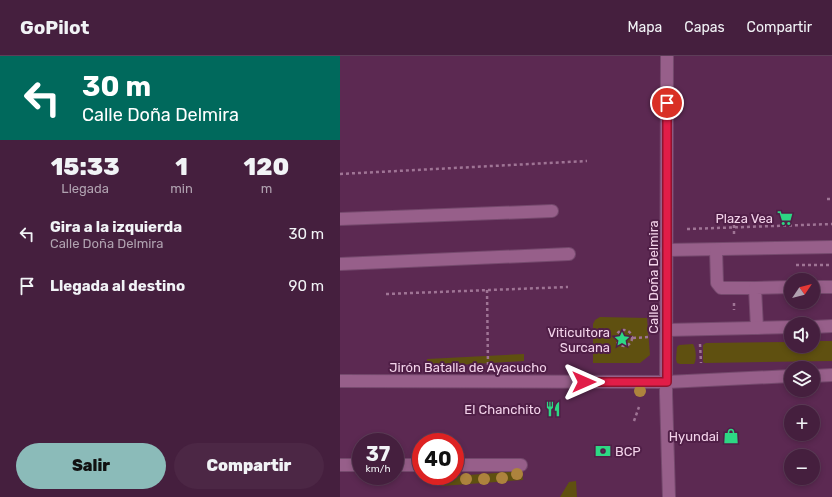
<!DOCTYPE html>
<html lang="es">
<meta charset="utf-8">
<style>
body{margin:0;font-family:Rubik,sans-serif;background:#4c2745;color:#f1f3f6;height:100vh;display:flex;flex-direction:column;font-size:15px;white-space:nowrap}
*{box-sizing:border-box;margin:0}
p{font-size:13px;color:#b0a2b0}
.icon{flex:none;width:22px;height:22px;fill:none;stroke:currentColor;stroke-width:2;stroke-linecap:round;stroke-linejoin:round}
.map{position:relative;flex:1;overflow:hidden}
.side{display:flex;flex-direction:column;background:#451f3e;width:340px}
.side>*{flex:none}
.guide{background:#00695c;color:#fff;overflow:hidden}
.needle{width:26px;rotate:55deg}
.controls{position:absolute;left:444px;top:217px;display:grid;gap:8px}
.controls a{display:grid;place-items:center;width:36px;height:36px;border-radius:50%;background:#451f3e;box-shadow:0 2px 6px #0003,0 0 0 1px #5d3d58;font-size:20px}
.speed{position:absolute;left:12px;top:377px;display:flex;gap:8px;font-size:20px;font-weight:700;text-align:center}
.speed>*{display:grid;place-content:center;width:52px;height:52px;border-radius:50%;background:#451f3e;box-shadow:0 2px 6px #0003,0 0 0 1px #5d3d58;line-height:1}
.speed small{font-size:10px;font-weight:400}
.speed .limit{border:6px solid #d22;background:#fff;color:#111}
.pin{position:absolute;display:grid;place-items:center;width:34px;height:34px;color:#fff;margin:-17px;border:2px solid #fff;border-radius:50%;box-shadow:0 1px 4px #0007}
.me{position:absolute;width:44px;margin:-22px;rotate:90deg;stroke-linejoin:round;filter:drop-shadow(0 0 3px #0008)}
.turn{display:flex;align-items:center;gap:14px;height:84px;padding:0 16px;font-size:18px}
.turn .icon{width:52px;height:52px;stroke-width:2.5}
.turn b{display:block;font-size:28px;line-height:34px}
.eta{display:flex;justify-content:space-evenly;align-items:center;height:68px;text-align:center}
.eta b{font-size:24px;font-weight:800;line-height:28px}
.action{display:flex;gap:8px;margin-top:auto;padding:8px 16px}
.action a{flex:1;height:46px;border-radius:24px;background:#8bbbb9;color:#111;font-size:16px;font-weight:800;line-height:46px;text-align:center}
.action a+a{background:#4c2745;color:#f1f3f6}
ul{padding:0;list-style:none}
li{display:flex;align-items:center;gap:12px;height:52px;padding:0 16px}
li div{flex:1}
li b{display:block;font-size:15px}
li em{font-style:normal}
header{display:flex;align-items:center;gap:24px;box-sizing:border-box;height:56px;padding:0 20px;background:#451f3e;border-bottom:1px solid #5d3d58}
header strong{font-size:19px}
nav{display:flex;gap:22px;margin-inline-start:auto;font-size:14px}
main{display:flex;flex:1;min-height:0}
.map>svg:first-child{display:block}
</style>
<header>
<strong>GoPilot</strong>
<nav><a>Mapa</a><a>Capas</a><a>Compartir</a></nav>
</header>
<main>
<section class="side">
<div class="guide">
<div class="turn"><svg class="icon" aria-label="left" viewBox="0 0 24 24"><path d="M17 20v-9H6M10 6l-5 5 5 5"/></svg><div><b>30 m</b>Calle Doña Delmira</div></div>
</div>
<div class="eta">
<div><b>15:33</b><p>Llegada</p></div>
<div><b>1</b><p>min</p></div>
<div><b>120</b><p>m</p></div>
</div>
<ul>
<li><svg class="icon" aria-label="left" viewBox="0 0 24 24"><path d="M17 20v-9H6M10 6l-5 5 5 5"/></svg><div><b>Gira a la izquierda</b><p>Calle Doña Delmira</p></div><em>30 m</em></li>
<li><svg class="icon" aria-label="arrive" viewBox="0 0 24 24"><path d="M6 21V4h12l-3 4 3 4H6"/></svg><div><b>Llegada al destino</b></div><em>90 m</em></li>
</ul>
<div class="action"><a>Salir</a><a>Compartir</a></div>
</section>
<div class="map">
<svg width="492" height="441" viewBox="0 0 492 441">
<rect width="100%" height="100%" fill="#5c2952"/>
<!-- green -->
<g fill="#5f5010">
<polygon points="260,261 307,262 310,299 300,307 253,307 253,268 255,264"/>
<polygon points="473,285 492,285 492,305 365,307 363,306 363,289 366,287 451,286 451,290 473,290"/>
<path d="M353,288C356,293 357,303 354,308H340L337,307L336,303L337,291L339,289Z"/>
<polygon points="184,298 184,305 87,311 87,303"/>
<polygon points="182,415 183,424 101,430 101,421"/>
<polygon points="236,425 237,441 220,441 229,426"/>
</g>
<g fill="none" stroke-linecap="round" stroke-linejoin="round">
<defs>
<g id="minor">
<polyline points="327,0 326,338 329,441"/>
<polyline points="0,163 212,155"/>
<polyline points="326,194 492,191"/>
<polyline points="376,194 377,227 381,232 415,232"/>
<polyline points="0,208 229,198"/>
<polyline points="473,231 492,231"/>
<polyline points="473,271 492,270"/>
<polyline points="417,272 415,232 451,231"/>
<polyline points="327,274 451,271"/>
<polyline points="473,320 492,319"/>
<polyline points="0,325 327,326 451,320"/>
<polyline points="0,409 21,409"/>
<polyline points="55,409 81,409"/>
<polyline points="115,409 181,409"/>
</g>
</defs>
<!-- minor casing -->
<use href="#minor" stroke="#75496d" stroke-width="14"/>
<!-- path -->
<g stroke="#9f7495" stroke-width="2.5" stroke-dasharray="3 3" stroke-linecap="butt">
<polyline points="0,118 247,105"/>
<polyline points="487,143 492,143"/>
<polyline points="347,173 492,168"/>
<polyline points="394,178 394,168"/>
<polyline points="456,209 492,209"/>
<polyline points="147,234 148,310"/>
<polyline points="46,238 228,231"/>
<polyline points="394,247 394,254"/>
<circle cx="284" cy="282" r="8"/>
<polyline points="293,282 310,281"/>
<polyline points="360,288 361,307"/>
<polyline points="294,365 299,351"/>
</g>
<!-- minor -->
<use href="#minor" stroke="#975f8a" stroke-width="12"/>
</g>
<!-- trees -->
<g fill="#ad833d">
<circle cx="300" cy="335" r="6"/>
<circle cx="177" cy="418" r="6"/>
<circle cx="162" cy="422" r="6"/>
<circle cx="126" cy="423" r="6"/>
<circle cx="144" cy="423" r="6"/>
</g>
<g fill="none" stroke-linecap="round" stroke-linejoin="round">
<defs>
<polyline id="route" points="244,326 327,326 327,47"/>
</defs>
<!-- route casing -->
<use href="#route" stroke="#92132f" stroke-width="10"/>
<!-- route -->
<use href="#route" stroke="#e11d48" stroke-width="7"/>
</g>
<!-- icons -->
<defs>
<symbol id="supermarket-bare" viewBox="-9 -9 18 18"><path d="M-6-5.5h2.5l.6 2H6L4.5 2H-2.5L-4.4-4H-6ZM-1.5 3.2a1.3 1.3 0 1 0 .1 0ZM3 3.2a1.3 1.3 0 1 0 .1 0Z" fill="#2dd884" stroke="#501f47" stroke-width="2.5" paint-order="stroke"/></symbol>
<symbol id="sight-bare" viewBox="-9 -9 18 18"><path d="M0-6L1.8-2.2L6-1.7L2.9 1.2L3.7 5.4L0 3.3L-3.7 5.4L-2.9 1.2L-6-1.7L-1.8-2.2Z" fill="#2dd884" stroke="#501f47" stroke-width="2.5" paint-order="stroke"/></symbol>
<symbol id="restaurant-bare" viewBox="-9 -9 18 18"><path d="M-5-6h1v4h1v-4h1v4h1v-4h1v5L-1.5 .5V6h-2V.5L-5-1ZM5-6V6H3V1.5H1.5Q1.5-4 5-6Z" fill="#2dd884" stroke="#501f47" stroke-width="2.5" paint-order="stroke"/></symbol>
<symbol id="shop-bare" viewBox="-9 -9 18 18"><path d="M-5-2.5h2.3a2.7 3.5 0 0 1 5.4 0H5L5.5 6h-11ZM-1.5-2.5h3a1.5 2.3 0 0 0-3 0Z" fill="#2dd884" stroke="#501f47" stroke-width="2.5" paint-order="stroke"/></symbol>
<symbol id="bank-bare" viewBox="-9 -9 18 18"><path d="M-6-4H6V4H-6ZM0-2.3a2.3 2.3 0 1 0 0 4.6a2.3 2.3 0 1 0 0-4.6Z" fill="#2dd884" stroke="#501f47" stroke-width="2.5" paint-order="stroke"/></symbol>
</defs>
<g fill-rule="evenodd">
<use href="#supermarket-bare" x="434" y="151" width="22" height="22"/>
<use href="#sight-bare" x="271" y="272" width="22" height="22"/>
<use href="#restaurant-bare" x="202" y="342" width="22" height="22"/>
<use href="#shop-bare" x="380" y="369" width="22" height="22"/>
<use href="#bank-bare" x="252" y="384" width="22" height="22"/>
</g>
<g text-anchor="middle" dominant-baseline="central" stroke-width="4" stroke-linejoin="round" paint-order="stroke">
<!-- poi labels -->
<g font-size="13" fill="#f3d3ea" stroke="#501f47" text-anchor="end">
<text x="433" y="162">Plaza Vea</text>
<text x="270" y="276">Viticultora<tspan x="270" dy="15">Surcana</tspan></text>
<text x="201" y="353">El Chanchito</text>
<text x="379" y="380">Hyundai</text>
<text x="275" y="395" text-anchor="start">BCP</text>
</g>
<!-- street labels -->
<g font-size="13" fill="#f3d3ea" stroke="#501f47">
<text transform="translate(313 221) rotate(-90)">Calle Doña Delmira</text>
<text x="128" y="311">Jirón Batalla de Ayacucho</text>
</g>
</g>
</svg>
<div class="controls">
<a><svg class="needle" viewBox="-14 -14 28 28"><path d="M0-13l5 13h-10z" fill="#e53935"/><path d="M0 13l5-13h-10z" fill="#b0a2b0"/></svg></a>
<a><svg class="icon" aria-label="sound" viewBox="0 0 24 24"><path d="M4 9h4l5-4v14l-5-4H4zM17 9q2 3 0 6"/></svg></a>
<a><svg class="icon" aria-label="layers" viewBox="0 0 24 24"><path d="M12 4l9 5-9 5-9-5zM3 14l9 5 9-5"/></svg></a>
<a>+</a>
<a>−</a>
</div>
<div class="speed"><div>37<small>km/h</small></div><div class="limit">40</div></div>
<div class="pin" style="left:327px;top:47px;background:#d93025"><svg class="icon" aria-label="arrive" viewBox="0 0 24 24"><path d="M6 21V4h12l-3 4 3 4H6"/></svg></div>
<svg class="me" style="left:244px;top:326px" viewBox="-20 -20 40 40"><path d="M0-17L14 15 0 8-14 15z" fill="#e11d48" stroke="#fff" stroke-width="4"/></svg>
</div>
</main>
